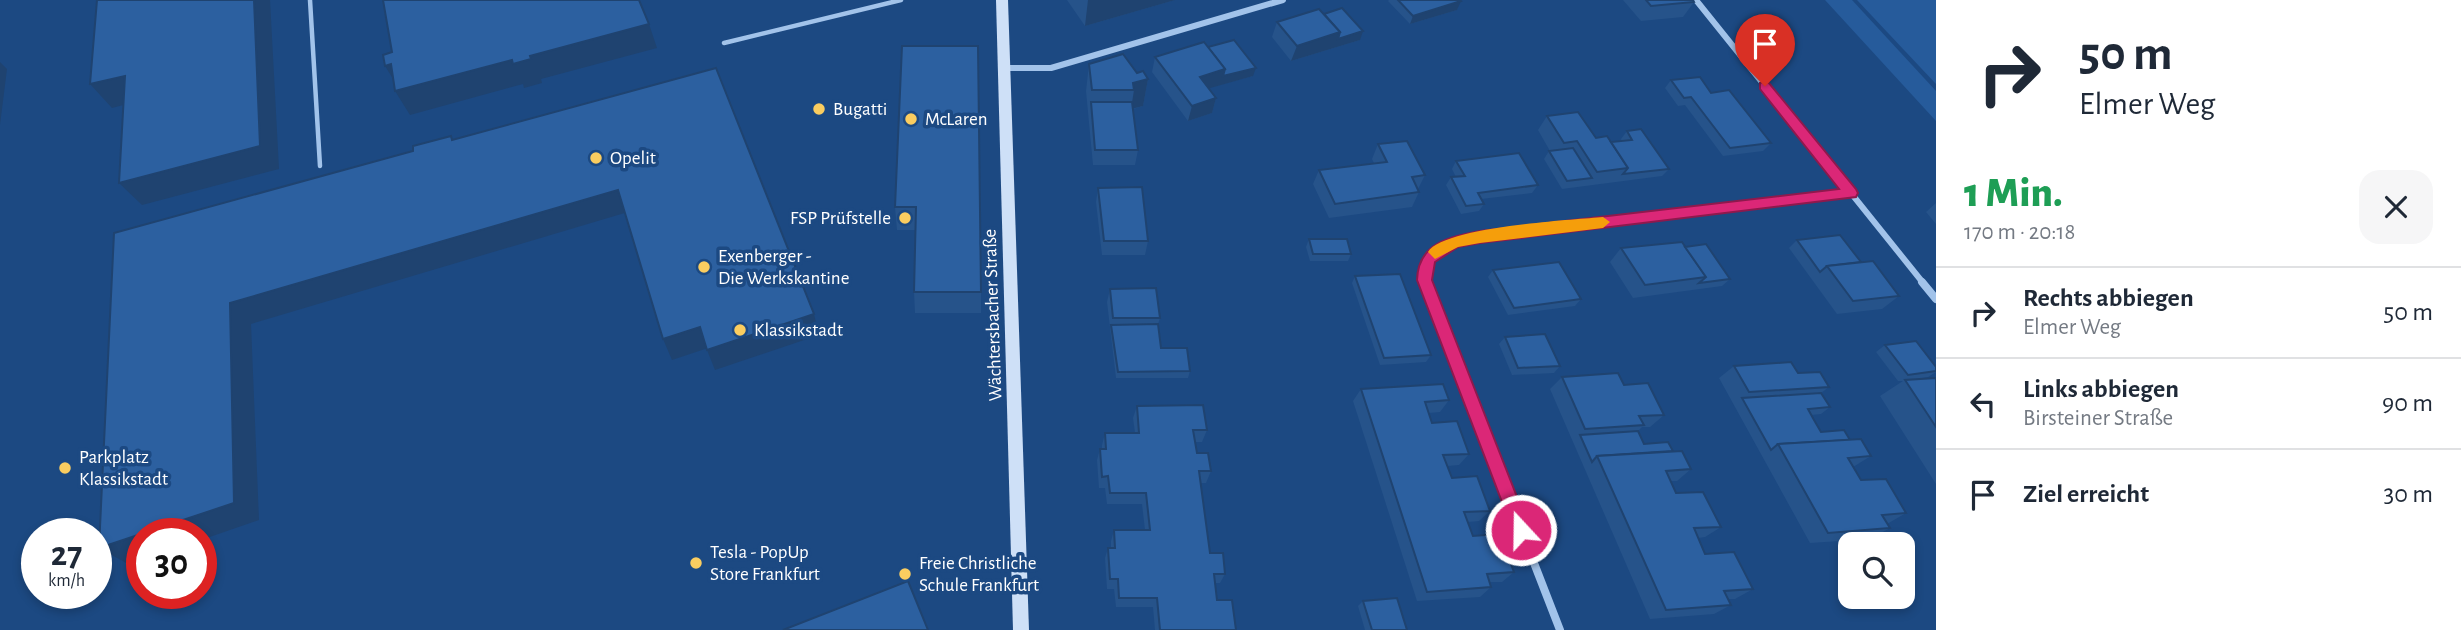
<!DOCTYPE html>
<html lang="de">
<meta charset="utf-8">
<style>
body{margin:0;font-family:"Alegreya Sans",sans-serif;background:#f6f6f7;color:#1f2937;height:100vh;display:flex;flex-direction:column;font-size:26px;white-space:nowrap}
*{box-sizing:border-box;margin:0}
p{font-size:23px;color:#747a83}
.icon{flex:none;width:38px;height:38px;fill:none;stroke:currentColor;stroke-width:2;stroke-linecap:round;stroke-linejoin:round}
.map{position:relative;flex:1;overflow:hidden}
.details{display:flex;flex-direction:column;background:#fff;width:525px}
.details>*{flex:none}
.banner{background:#fff;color:#1f2937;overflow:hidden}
.fabs{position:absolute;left:1838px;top:532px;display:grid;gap:14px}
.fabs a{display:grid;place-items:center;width:77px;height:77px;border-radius:14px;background:#fff;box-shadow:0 4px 10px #0003;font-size:35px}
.speed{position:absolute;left:21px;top:518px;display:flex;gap:14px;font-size:35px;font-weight:700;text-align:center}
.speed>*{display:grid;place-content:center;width:91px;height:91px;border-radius:50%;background:#fff;box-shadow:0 4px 10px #0003;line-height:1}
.speed small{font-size:18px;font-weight:400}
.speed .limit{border:10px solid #d22;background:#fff;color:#111}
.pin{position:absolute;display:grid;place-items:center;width:60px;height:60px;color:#fff;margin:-72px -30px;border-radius:50% 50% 50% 0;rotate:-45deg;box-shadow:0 0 7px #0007}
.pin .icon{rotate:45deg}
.me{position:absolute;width:77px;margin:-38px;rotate:339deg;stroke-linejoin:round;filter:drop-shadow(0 0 5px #0008)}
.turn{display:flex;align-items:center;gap:24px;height:147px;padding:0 28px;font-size:32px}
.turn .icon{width:91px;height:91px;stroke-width:2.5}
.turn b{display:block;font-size:49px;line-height:60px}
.round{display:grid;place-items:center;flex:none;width:74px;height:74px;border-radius:21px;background:#f6f6f7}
.headline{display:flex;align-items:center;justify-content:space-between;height:119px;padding:0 28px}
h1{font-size:42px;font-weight:800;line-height:52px;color:#1e9e55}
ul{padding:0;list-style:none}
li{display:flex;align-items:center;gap:21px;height:91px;padding:0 28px;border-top:2px solid #e0e1e3}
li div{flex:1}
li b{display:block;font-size:26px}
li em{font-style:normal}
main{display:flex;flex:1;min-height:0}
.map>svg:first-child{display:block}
</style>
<main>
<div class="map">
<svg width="1936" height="630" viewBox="0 0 1936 630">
<rect width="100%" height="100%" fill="#1c4982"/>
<!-- green -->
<g fill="#265b9b">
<polygon points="1825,0 1852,0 1936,91 1936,121"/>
<polygon points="1857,0 1936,0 1936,84"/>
</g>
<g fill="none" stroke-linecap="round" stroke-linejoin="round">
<!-- lane -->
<g stroke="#a2c3ea" stroke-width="4.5">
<polyline points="310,0 320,166"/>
<polyline points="724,43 901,0"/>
</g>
<!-- street-far1 -->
<g stroke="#a2c3ea" stroke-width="6">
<polyline points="1696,0 1924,284"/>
<polyline points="1006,68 1051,68 1283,0"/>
<path d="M1425,284C1421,260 1439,247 1460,241L1851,193"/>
</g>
<!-- street -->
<g stroke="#a2c3ea" stroke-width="8">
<polyline points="1425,282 1560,630"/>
<polyline points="1922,282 1936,299"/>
</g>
<!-- secondary -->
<polygon fill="#cee0f7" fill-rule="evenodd" points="996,0 1008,0 1029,630 1013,630"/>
</g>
<!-- wall -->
<g fill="#26538a">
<polygon points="1067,0 1175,0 1085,26"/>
<polygon points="1389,0 1460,0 1457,10 1410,24 1388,1"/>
<polygon points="1623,0 1693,0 1694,2 1683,17 1641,21"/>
<polygon points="1324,14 1360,40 1291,61 1272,37 1277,22"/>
<polygon points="902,46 981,292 981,313 915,313 914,292 916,230 897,230 895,207"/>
<polygon points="1208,47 1253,76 1208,88 1216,98 1212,113 1188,121 1152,72 1155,57"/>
<polygon points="1089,64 1148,79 1143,106 1133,109 1138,150 1135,165 1093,165 1086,91"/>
<polygon points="1671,80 1711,93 1771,143 1763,151 1723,156 1685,105 1678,106 1665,88"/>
<polygon points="1547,116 1596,138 1611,142 1622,141 1621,139 1627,131 1669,169 1662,176 1562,189 1544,159 1549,151 1550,151 1538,130"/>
<polygon points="1378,144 1425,175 1418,189 1419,192 1412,207 1329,218 1313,184 1319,170 1374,163 1372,159"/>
<polygon points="1456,161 1538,185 1532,193 1481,199 1484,204 1479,211 1461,214 1446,185 1451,177 1456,177 1452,169"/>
<polygon points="1098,188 1148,241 1145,255 1102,255 1096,202"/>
<polygon points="1936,203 1936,224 1926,212"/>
<polygon points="1309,239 1351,254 1348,261 1310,261 1306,247"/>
<polygon points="1797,240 1861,262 1899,296 1882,309 1837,314 1789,248"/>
<polygon points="1685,247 1730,279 1722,286 1633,298 1610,262 1621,248"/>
<polygon points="1493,270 1581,299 1575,306 1508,315 1488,277"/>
<polygon points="1355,276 1431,355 1426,362 1380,365 1352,283"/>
<polygon points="1110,289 1160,318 1158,324 1161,348 1190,371 1188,378 1116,378 1107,302"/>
<polygon points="1505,337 1560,366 1554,373 1512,375 1499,344"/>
<polygon points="1885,345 1936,367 1936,372 1928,377 1916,379 1936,378 1936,484 1880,396 1903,381 1898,381 1876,352"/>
<polygon points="1734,366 1798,373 1829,387 1821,393 1830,407 1821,414 1811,415 1821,432 1850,440 1871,456 1853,467 1861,480 1906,513 1887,524 1890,528 1870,539 1810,543 1719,378"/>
<polygon points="1562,377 1624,385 1664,415 1650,427 1642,427 1638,431 1644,444 1673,451 1691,469 1677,481 1670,481 1676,493 1721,527 1705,537 1698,538 1705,554 1753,589 1735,599 1728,599 1731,605 1714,614 1650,619 1550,389"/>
<polygon points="1361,389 1449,400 1440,412 1429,413 1432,423 1469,454 1459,465 1447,466 1452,478 1490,511 1479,521 1468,522 1473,536 1514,572 1502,582 1490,582 1491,587 1480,597 1417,601 1353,401"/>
<polygon points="1137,406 1207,430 1202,442 1195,442 1197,453 1211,471 1206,483 1200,483 1210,553 1225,574 1220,583 1215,583 1217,600 1236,630 1155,630 1153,607 1116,607 1114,589 1107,589 1105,558 1108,548 1111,548 1111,541 1114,530 1145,530 1142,504 1107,504 1105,488 1099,488 1097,460 1100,449 1102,449 1102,445 1105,433 1135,433 1133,418"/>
<polygon points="1363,601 1407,630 1365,630 1358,606"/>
</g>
<!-- shaded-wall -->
<g fill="#1f4370">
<polygon points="254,0 270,0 279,169 142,205 119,183"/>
<polygon points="1088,0 1175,0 1085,26"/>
<polygon points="1461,1 1457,10 1410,24 1413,16"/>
<polygon points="649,24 657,48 541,79 542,83 524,88 523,84 410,115 395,91"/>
<polygon points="1363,31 1360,40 1291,61 1297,46 1340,32"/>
<polygon points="0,62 7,69 0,125"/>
<polygon points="391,64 400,90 385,66"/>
<polygon points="1256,68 1253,76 1196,92 1200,77 1225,69"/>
<polygon points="125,76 146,99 112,108 90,84"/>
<polygon points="1148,79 1143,106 1131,109 1134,90 1133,83"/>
<polygon points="1216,98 1212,113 1188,121 1192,106"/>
<polygon points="618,190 628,212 251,324 259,520 201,540 201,534 143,534 230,303"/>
<polygon points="814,314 819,335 715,370 707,350"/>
<polygon points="700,327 708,348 672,360 663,339"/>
<polygon points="142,534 142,560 128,564 99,548"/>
</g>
<!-- building -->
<g fill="#2c60a0" stroke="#1f4370" stroke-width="2">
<polygon points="97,0 254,0 260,146 119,183 125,76 90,84"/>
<polygon points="383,0 639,0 649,24 530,56 531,59 513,64 512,60 395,91 391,64 385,66 383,55 392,52"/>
<polygon points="1398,0 1460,0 1461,1 1413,16"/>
<polygon points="1646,0 1693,0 1694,2 1651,6"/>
<polygon points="1342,8 1363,31 1338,39 1340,32 1324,14"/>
<polygon points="1319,9 1340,32 1297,46 1277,22"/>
<polygon points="1234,40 1256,68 1223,76 1225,69 1208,47"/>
<polygon points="1204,42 1225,69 1200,77 1216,98 1192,106 1155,57"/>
<polygon points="902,46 978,46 981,292 914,292 916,207 895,207"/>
<polygon points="1123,54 1137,73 1143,71 1148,79 1133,83 1134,90 1092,90 1089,64"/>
<polygon points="716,68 814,314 707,350 700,327 663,339 618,190 230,303 234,503 99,548 114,233 413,151 413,146 451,136 452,140"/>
<polygon points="1700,77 1711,93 1729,90 1771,143 1730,148 1691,97 1684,98 1671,80"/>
<polygon points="1091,102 1132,102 1138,150 1095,150"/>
<polygon points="1578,112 1596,138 1607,136 1628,168 1597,172 1577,141 1564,143 1547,116"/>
<polygon points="1641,129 1669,169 1623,174 1628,168 1611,142 1632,140 1627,131"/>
<polygon points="1407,141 1425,175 1412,177 1419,192 1335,204 1319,170 1387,162 1378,144"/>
<polygon points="1573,148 1592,178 1567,181 1549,151"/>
<polygon points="1519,153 1538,185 1478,193 1484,204 1466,206 1451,177 1465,176 1456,161"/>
<polygon points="1142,187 1148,241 1104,241 1098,188"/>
<polygon points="1840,235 1861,262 1827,266 1820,272 1797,240"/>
<polygon points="1309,239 1347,239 1351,254 1313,254"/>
<polygon points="1682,242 1706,277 1645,285 1621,248"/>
<polygon points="1706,244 1730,279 1699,283 1706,277 1685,247"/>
<polygon points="1873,261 1899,296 1853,301 1827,266"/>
<polygon points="1559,262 1581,299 1514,308 1493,270"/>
<polygon points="1400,274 1431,355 1384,358 1355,276"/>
<polygon points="1156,288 1160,318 1113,318 1110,289"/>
<polygon points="1158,324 1161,348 1187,348 1190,371 1118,372 1111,325"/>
<polygon points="1545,334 1560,366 1518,368 1505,337"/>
<polygon points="1916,341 1936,367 1936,371 1908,375 1885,345"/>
<polygon points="1791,362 1798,373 1820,372 1829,387 1749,392 1734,366"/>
<polygon points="1618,373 1624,385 1648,383 1664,415 1639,416 1644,425 1585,429 1562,377"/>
<polygon points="1936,378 1936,427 1905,380"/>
<polygon points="1443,384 1449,400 1425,402 1432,423 1457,421 1469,454 1443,455 1452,478 1477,476 1490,511 1464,512 1473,536 1499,534 1514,572 1487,574 1491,587 1427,592 1361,389"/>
<polygon points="1821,393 1830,407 1808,409 1814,420 1821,432 1844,430 1850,440 1778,444 1771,450 1742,398"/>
<polygon points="1203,405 1207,430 1193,430 1197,453 1208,453 1211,471 1199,471 1210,553 1223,553 1225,574 1214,574 1217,600 1232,600 1236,630 1160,630 1157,598 1119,598 1118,579 1110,579 1108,548 1115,548 1114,530 1150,530 1146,493 1110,493 1108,476 1102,477 1100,449 1106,449 1105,433 1139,433 1137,406"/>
<polygon points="1638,431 1644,444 1668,442 1673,451 1597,456 1592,462 1580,435"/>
<polygon points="1861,439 1871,456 1848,458 1861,480 1886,479 1906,513 1882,515 1890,528 1828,533 1778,444"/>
<polygon points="1682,451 1691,469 1666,471 1676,493 1703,492 1721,527 1694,528 1705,554 1734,552 1753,589 1724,591 1731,605 1666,610 1597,456"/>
<polygon points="908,581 928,630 783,630"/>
<polygon points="1397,598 1407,630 1372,630 1363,601"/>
</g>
<!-- route -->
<path fill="#db2777" stroke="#8e194d" stroke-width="2" d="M1765,81L1769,83L1856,189L1858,193L1856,197L1480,243L1458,247L1435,262L1432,280L1530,530L1528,536L1521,539L1515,536L1417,280C1418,243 1449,237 1480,231L1839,189L1760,89V83Z"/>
<!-- slow -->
<path fill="#f59e0b" d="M1603,217L1610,222L1603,228L1480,243L1458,247L1435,259L1428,252C1443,227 1570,220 1603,217Z"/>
<!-- markers -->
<g fill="#facd60" stroke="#1c4982" stroke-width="2.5">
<circle cx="819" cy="109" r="7"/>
<circle cx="911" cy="119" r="7"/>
<circle cx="596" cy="158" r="7"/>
<circle cx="905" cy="218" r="7"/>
<circle cx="704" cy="267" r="7"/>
<circle cx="740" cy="330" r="7"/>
<circle cx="65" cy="468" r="7"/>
<circle cx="696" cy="563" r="7"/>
<circle cx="905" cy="574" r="7"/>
</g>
<g text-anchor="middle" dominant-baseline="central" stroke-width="7" stroke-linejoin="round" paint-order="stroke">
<!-- poi labels -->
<g font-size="19" fill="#fff" stroke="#1c4982" text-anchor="start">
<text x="833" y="109">Bugatti</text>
<text x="925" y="119">McLaren</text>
<text x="610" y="158">Opelit</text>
<text x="891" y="218" text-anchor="end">FSP Prüfstelle</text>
<text x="718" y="256">Exenberger -<tspan x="718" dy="22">Die Werkskantine</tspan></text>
<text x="754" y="330">Klassikstadt</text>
<text x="79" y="457">Parkplatz<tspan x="79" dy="22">Klassikstadt</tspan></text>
<text x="710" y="552">Tesla - PopUp<tspan x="710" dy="22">Store Frankfurt</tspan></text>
<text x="919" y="563">Freie Christliche<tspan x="919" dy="22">Schule Frankfurt</tspan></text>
</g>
<!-- street labels -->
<g font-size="19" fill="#fff" stroke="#1c4982">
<text transform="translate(993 315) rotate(-92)">Wächtersbacher Straße</text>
</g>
</g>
</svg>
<div class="fabs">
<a><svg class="icon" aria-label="search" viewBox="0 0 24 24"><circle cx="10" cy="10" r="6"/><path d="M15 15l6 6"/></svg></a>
</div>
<div class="speed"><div>27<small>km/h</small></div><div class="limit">30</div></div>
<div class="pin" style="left:1765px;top:86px;background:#d93025"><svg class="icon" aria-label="arrive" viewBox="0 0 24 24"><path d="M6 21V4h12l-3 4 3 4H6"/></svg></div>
<svg class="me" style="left:1521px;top:530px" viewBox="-20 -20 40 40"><circle r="17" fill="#db2777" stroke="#fff" stroke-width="3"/><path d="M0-11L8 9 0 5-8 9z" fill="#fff"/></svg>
</div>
<section class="details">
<div class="banner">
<div class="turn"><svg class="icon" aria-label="right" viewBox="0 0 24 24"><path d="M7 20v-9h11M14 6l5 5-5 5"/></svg><div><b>50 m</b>Elmer Weg</div></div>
</div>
<div class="headline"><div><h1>1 Min.</h1><p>170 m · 20:18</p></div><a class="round"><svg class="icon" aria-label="close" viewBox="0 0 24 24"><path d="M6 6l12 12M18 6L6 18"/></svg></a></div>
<ul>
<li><svg class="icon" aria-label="right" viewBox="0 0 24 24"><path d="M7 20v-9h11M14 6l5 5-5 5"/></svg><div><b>Rechts abbiegen</b><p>Elmer Weg</p></div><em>50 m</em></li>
<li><svg class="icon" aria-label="left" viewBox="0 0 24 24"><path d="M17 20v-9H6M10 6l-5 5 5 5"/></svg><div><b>Links abbiegen</b><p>Birsteiner Straße</p></div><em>90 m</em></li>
<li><svg class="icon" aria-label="arrive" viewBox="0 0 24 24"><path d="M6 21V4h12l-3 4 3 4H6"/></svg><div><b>Ziel erreicht</b></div><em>30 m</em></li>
</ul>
</section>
</main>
